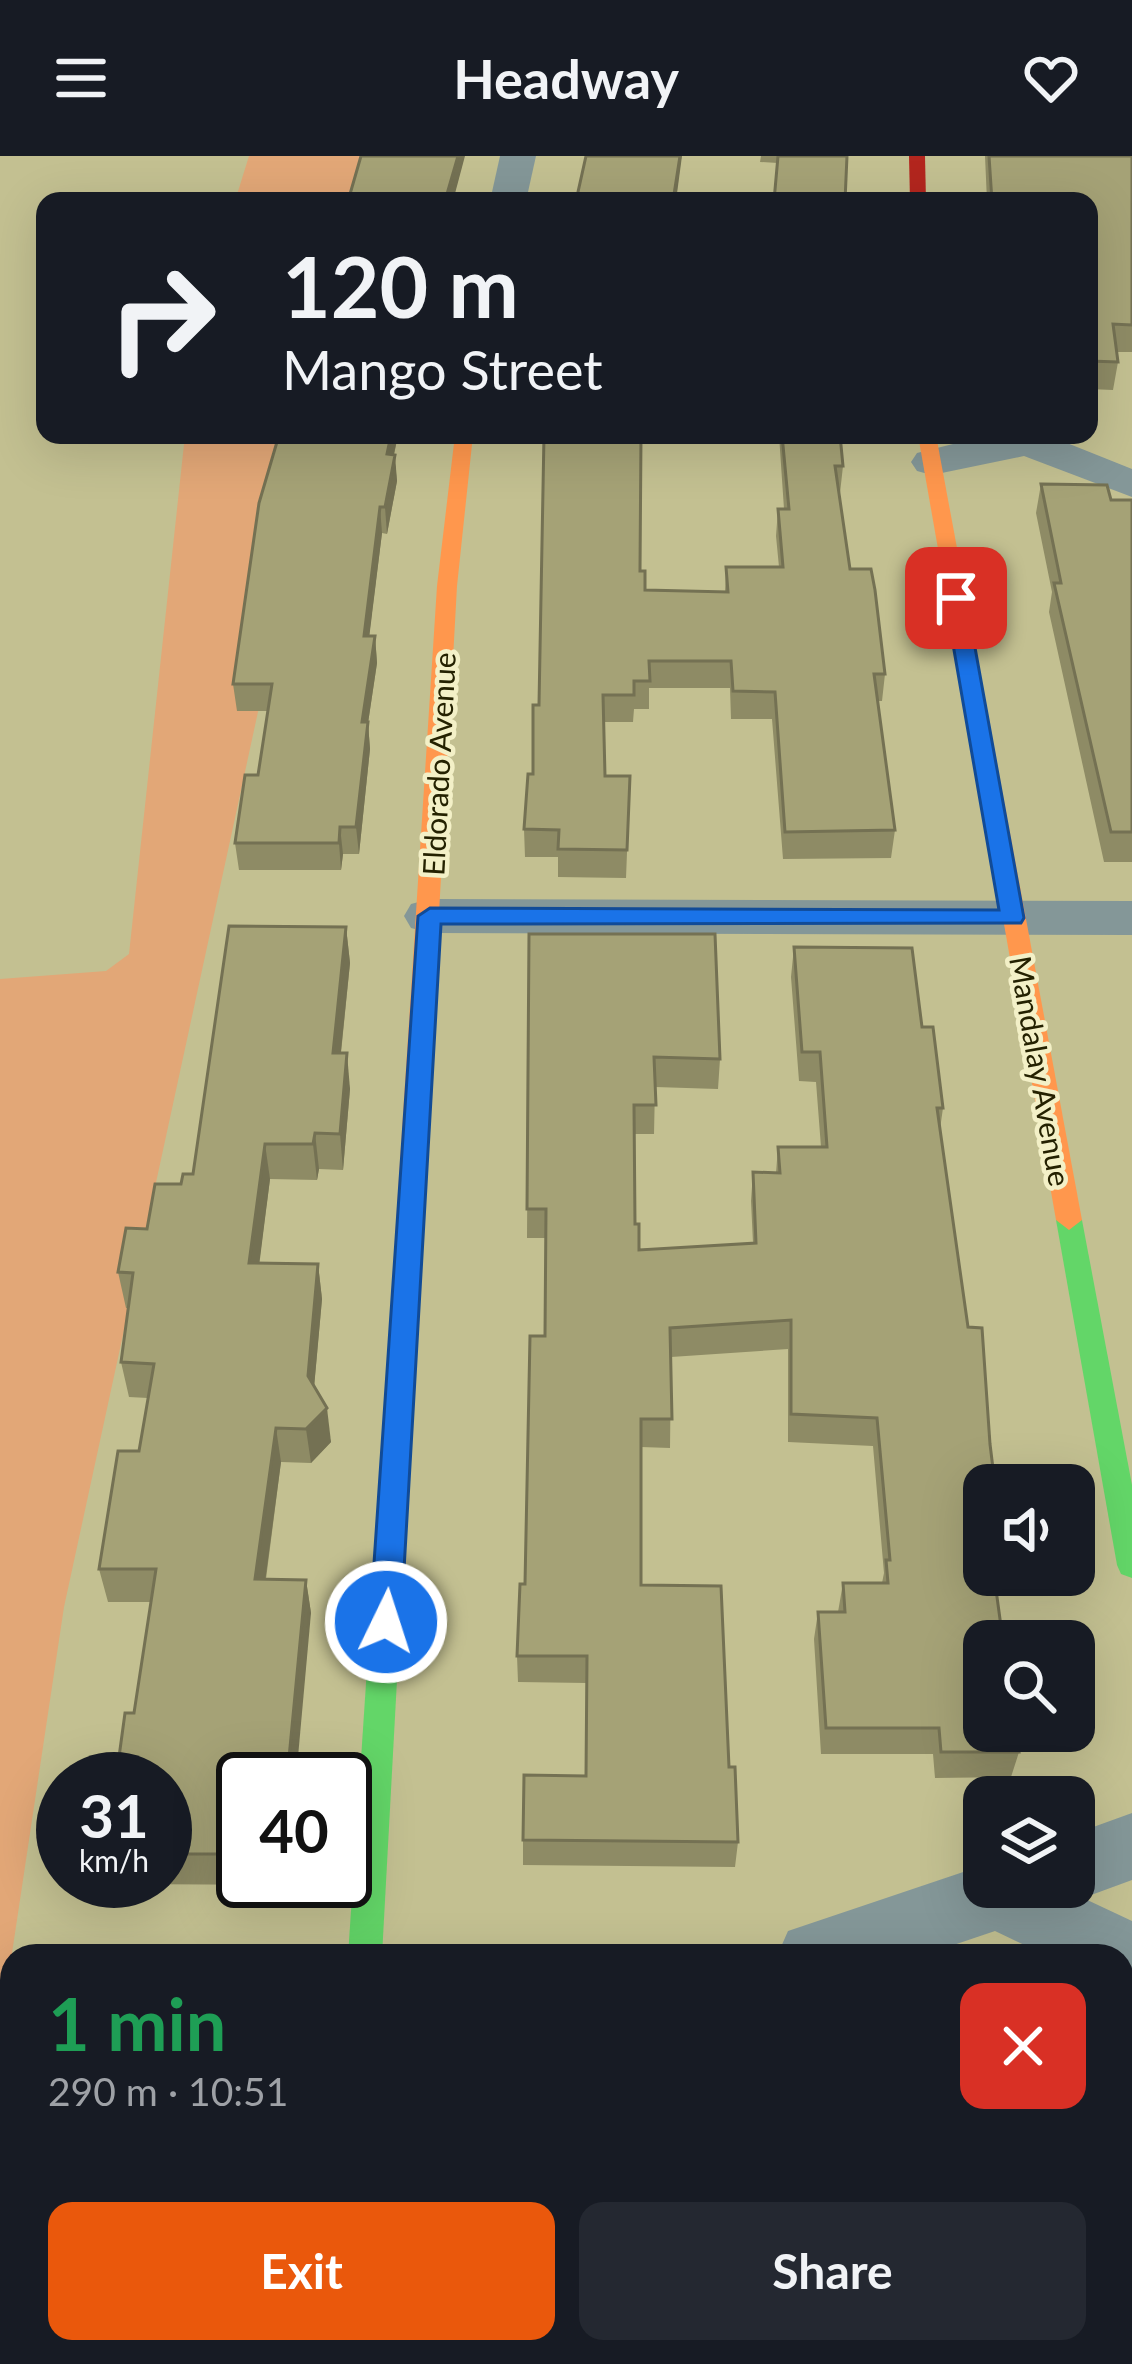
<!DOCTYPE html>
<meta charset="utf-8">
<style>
body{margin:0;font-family:Lato,sans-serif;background:#242831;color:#f1f3f6;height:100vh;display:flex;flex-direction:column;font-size:45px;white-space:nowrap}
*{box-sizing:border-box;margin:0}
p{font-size:39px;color:#9ea1a6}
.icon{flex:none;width:66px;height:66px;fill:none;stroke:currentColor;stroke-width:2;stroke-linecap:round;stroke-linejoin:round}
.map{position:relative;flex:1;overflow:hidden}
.drawer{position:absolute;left:0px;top:1788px;width:1134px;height:420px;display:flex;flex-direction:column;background:#171b24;border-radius:36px 36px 0 0;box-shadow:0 12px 48px #0002}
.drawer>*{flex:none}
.hud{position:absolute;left:36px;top:36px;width:1062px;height:252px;border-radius:24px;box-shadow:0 12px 48px #0002;background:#171b24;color:#f1f3f6;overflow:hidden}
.tools{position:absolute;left:963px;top:1308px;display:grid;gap:24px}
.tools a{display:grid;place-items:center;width:132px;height:132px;border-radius:24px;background:#171b24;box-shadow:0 12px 48px #0002;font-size:60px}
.speed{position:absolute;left:36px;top:1596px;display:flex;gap:24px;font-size:60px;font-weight:700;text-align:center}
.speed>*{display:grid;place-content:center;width:156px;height:156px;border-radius:50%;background:#171b24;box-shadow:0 12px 48px #0002;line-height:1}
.speed small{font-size:30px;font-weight:400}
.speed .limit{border:6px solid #111;border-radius:18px;background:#fff;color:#111}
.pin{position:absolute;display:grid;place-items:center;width:102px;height:102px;color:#fff;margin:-51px;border-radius:24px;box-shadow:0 6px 18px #0006}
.me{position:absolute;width:132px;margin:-66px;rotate:4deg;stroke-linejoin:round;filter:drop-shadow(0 0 9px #0008)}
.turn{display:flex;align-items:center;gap:42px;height:252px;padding:0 48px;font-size:54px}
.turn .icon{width:156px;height:156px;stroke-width:2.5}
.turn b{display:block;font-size:84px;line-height:102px}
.round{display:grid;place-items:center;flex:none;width:126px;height:126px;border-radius:24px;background:#242831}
.summary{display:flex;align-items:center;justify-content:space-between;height:204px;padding:0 48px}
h1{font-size:72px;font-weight:700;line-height:90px;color:#1e9e55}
.button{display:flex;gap:24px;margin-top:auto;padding:24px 48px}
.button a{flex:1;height:138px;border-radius:24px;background:#ea580c;color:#fff;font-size:48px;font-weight:700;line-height:138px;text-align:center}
.button a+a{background:#242831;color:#f1f3f6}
header{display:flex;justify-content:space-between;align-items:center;height:156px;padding:0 48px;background:#171b24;font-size:54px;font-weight:700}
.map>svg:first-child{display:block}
</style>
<header><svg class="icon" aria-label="menu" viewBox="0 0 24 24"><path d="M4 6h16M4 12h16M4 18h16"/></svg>Headway<svg class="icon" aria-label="heart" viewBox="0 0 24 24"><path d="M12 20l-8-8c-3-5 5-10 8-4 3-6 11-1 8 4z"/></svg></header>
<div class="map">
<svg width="1132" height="2208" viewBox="0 0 1132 2208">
<rect width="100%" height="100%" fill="#c3c091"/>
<!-- green -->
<g fill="#e2a777">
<polygon points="249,0 378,0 368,45 235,45"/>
<polygon points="185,279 318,279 64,1451 0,1877 0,823 106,815 129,798"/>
</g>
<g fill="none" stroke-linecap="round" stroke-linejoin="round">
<!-- street -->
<g fill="#849798" fill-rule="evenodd">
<polygon points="500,0 536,0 526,45 490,45"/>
<polygon points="989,279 1047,279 1132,313 1132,341 1024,300 932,319 917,315 911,306 917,297"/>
<polygon points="430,743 1132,745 1132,779 430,777 411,772 404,760 411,748"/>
<polygon points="1132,1657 1132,1724 1083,1742 1132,1765 1132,1839 1122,1835 1122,1800 1047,1800 995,1775 921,1800 777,1800 788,1775 984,1709 984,1731 1074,1731 1074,1678"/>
<polygon points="298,2196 382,2196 381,2208 297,2208"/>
</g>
<!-- fast -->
<g fill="#63d668" fill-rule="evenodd">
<polygon points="1069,1054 1082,1064 1132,1329 1132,1422 1121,1418 1117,1409 1056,1064"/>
<polygon points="396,1273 406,1277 410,1285 382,1800 348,1800 382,1285 386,1277"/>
</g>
<!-- slow -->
<g fill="#ff974d" fill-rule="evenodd">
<polygon points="455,279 473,279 457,430 410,1285 406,1293 396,1297 386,1293 382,1285 437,430"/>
<polygon points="918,279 936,279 1082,1064 1069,1074 1056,1064"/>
</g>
<!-- jam -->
<polygon fill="#b3261e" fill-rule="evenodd" points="909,0 925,0 926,45 910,45"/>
</g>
<!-- wall -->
<g fill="#8e8b65">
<polygon points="761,0 847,0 778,7 760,6"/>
<polygon points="985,0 1132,0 1132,196 1117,196 1118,206 1113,234 1089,233 1089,45 987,45"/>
<polygon points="398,279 394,299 397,325 387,378 382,377 369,480 375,480 377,507 368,567 370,593 359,698 343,698 341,714 239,714 235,687 258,619 268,555 237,555 233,528"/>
<polygon points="779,279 840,279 843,310 840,337 839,337 850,413 885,518 882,545 878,545 895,674 891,702 783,703 772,563 731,563 730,532 649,532 649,553 634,553 633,566 604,566 605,620 630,620 626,722 558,721 558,701 525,701 524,673 533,618 539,549 640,415 645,434 725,436 726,411 779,411 776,380 778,353 784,353"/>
<polygon points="1041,328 1111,344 1132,344 1132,706 1104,706 1049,456 1052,436 1036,357"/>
<polygon points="346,771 350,807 341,897 350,933 343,1014 319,1013 317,1024 270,1023 259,1107 318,1108 322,1143 314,1231 331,1286 311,1307 281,1306 266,1423 306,1424 311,1457 243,1623 243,1725 287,1725 286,1729 114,1728 113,1725 165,1725 165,1623 134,1557 151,1446 108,1446 99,1413 139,1295 148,1242 129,1241 121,1206 128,1152 126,1152 118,1116 181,1028 193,1018"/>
<polygon points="529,778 720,903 718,933 655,931 654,978 634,978 635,1068 639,1094 753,1087 751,1045 753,1016 776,1017 778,991 821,991 816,926 799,925 791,821 794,791 922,871 943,952 940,973 984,1419 997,1419 994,1420 1019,1596 1011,1621 935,1622 933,1598 821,1598 814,1483 818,1456 838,1456 843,1427 882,1427 884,1417 873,1290 788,1286 788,1193 671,1201 670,1292 641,1291 641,1429 729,1611 738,1686 735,1711 523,1709 523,1684 586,1620 587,1527 518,1526 517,1500 525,1428 545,1180 546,1082 527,1082"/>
<polygon points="944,2196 1095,2196 1096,2208 945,2208"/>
</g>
<!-- shaded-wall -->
<g fill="#747153">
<polygon points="458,0 465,0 453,45 445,45"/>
<polygon points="680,0 682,0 676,45 673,45"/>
<polygon points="391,279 398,279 388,325 387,298"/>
<polygon points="395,299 397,325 387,378 385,351"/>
<polygon points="380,351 382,377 366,507 364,480"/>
<polygon points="375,480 377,507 368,567 370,593 359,698 356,671 362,566"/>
<polygon points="340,671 343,698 341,714 339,687"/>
<polygon points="346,771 350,807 337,933 333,897"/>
<polygon points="347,897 350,933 343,1014 340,978"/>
<polygon points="315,977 319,1013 317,1024 313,988"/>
<polygon points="265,988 270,1023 255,1142 249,1107"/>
<polygon points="318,1108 322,1143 312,1254 308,1220"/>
<polygon points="327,1252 331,1286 311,1307 306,1273"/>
<polygon points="276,1272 281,1306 261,1456 255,1423"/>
<polygon points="306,1424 311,1457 296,1623 287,1623"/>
<polygon points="194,2196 206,2196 205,2208 193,2208"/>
</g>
<!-- building -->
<g fill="#a5a276" stroke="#747153" stroke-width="3">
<polygon points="361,0 458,0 445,45 348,45"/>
<polygon points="586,0 680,0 673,45 576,45"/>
<polygon points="778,0 847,0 845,45 774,45"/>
<polygon points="989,0 1132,0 1132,169 1113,168 1118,206 1089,205 1089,45 992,45"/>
<polygon points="279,279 391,279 387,298 395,299 385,351 380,351 364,480 375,480 362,566 368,566 356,671 340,671 339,687 235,687 245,619 258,619 272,528 233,528 259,347"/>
<polygon points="544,279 641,279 640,415 645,415 645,434 728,436 726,411 783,411 778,353 789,353 782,279 840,279 843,310 835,310 850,413 871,413 875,434 885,518 874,518 895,674 785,676 775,536 733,535 731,505 649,505 650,525 634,525 634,539 603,539 605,620 630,620 627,694 558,693 559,674 524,673 528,618 533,618 533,549 539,549"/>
<polygon points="1041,328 1107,329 1111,344 1132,344 1132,676 1111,676 1054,427 1061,427"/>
<polygon points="229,770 346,771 333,897 347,897 340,978 315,977 313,988 265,988 249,1107 318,1108 308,1220 327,1252 306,1273 276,1272 255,1423 306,1424 287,1623 243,1623 243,1698 165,1698 165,1623 116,1623 125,1557 134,1557 156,1413 99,1413 118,1295 139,1295 154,1208 121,1206 133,1117 118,1116 126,1072 147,1073 155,1028 181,1028 183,1018 193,1018"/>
<polygon points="529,778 715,778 720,903 654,901 656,949 634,949 635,1068 639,1068 639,1094 756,1087 753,1016 780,1017 778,991 827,991 820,896 802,896 794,791 912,792 922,871 933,871 943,952 937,952 968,1171 982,1172 990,1288 995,1329 984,1329 984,1419 994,1419 1003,1485 984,1485 984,1575 1016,1575 1019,1596 941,1596 939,1572 826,1572 818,1456 845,1456 843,1427 888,1427 886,1404 890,1404 877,1262 791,1258 791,1164 670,1172 672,1263 641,1263 641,1429 721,1430 729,1611 735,1611 738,1686 523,1684 524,1619 586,1620 587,1500 517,1500 520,1428 525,1428 530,1180 545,1180 546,1053 527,1053"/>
<polygon points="12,1917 12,2196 194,2196 193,2208 0,2208 0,1998"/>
<rect x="515" y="2196" width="194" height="12"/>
<polygon points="955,2196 1095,2196 1096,2208 956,2208"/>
</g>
<!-- route -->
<polygon fill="#1a73e8" stroke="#114b97" stroke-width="3" points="956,436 966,442 1024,762 1021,767 441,768 401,1466 396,1475 386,1479 375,1475 370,1466 418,760 430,752 999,754 945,442"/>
<g text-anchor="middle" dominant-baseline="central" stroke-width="9" stroke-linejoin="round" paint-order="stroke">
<!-- street labels -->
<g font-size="30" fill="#242100" stroke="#f3f0c7">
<text transform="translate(438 608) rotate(-87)">Eldorado Avenue</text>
<text transform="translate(1041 915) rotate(80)">Mandalay Avenue</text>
</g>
</g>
</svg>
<div class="tools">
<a><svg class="icon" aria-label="sound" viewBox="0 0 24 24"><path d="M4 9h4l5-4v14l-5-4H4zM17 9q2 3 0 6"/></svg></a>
<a><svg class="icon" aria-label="search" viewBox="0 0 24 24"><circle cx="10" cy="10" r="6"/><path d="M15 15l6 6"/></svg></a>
<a><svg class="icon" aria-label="layers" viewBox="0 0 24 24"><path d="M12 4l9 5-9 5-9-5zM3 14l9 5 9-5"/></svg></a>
</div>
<div class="speed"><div>31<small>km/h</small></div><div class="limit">40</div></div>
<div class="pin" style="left:956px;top:442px;background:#d93025"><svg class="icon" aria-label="arrive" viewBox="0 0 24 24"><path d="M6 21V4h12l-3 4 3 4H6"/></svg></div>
<svg class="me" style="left:386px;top:1466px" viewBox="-20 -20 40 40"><circle r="17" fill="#1a73e8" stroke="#fff" stroke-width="3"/><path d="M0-11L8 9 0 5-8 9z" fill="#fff"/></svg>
<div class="hud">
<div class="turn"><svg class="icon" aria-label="right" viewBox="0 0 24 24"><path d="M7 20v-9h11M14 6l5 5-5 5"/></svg><div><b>120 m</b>Mango Street</div></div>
</div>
<section class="drawer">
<div class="summary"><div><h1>1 min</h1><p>290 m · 10:51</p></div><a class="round" style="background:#d93025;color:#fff"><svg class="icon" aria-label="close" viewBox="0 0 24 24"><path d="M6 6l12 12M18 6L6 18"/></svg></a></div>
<div class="button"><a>Exit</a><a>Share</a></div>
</section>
</div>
